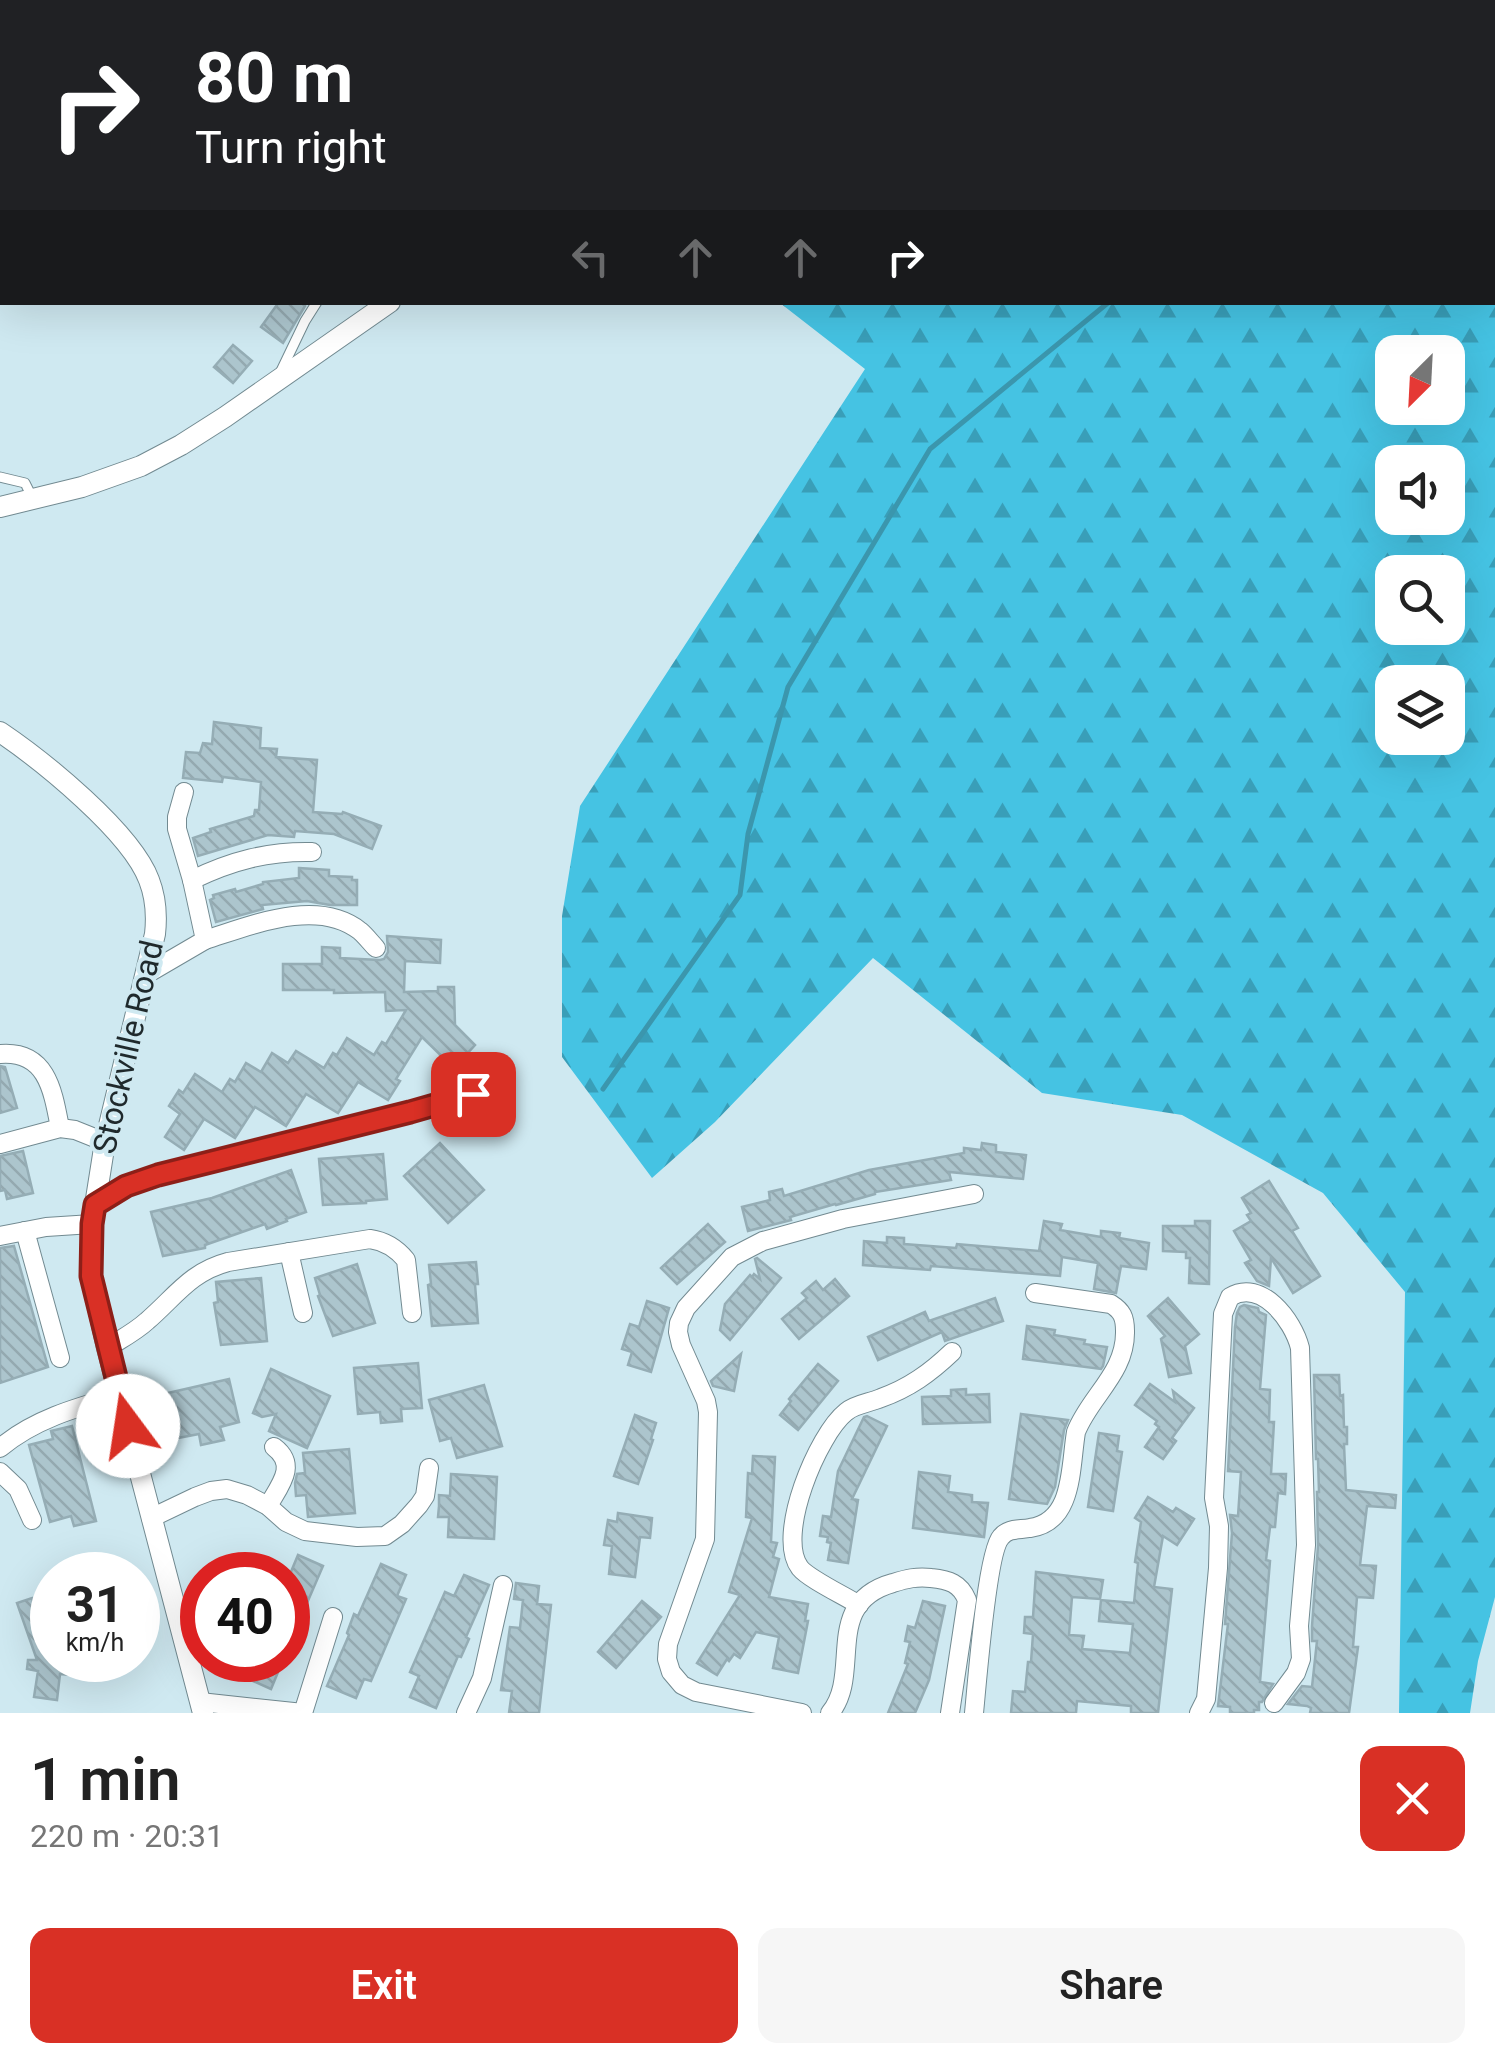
<!DOCTYPE html>
<meta charset="utf-8">
<style>
body{margin:0;font-family:Roboto,sans-serif;background:#f6f6f6;color:#222;height:100vh;display:flex;flex-direction:column;font-size:38px;white-space:nowrap}
*{box-sizing:border-box;margin:0}
p{font-size:32px;color:#767676}
.icon{flex:none;width:55px;height:55px;fill:none;stroke:currentColor;stroke-width:2;stroke-linecap:round;stroke-linejoin:round}
.map{position:relative;height:1713px;overflow:hidden}
.drawer{display:flex;flex-direction:column;background:#fff;flex:1}
.drawer>*{flex:none}
.banner{position:absolute;left:0px;top:0px;width:1495px;height:305px;box-shadow:0 10px 40px #0002;background:#202124;color:#fff;overflow:hidden}
.needle{width:65px;rotate:204deg}
.controls{position:absolute;left:1375px;top:335px;display:grid;gap:20px}
.controls a{display:grid;place-items:center;width:90px;height:90px;border-radius:20px;background:#fff;box-shadow:0 10px 40px #0002;font-size:50px}
.speed{position:absolute;left:30px;top:1552px;display:flex;gap:20px;font-size:50px;font-weight:700;text-align:center}
.speed>*{display:grid;place-content:center;width:130px;height:130px;border-radius:50%;background:#fff;box-shadow:0 10px 40px #0002;line-height:1}
.speed small{font-size:25px;font-weight:400}
.speed .limit{border:15px solid #d22;background:#fff;color:#111}
.pin{position:absolute;display:grid;place-items:center;width:85px;height:85px;color:#fff;margin:-42px;border-radius:20px;box-shadow:0 5px 15px #0006}
.me{position:absolute;width:110px;margin:-55px;rotate:346deg;stroke-linejoin:round;filter:drop-shadow(0 0 8px #0008)}
.turn{display:flex;align-items:center;gap:35px;height:210px;padding:0 30px;font-size:45px}
.turn .icon{width:130px;height:130px;stroke-width:2.5}
.turn b{display:block;font-size:70px;line-height:85px}
.lanes{display:flex;align-items:center;height:95px;padding:0 30px;background:#0003;justify-content:center;gap:50px;direction:ltr}
.lanes .off{opacity:.35}
.round{display:grid;place-items:center;flex:none;width:105px;height:105px;border-radius:20px;background:#f6f6f6}
.head{display:flex;align-items:center;justify-content:space-between;height:170px;padding:0 30px}
h1{font-size:60px;font-weight:600;line-height:75px}
.action{display:flex;gap:20px;margin-top:auto;padding:20px 30px}
.action a{flex:1;height:115px;border-radius:20px;background:#d93025;color:#fff;font-size:40px;font-weight:600;line-height:115px;text-align:center}
.action a+a{background:#f6f6f6;color:#222}
.map>svg:first-child{display:block}
</style>
<div class="map">
<svg width="1495" height="1713" viewBox="0 0 1495 1713">
<defs>
<pattern id="forest-firs" width="22" height="20" patternUnits="userSpaceOnUse" patternTransform="scale(2.5)"><rect width="22" height="20" fill="#45c3e3"/><path d="M5 1l3.5 6h-7zM16 11l3.5 6h-7z" fill="#399eb8"/></pattern>
<pattern id="building-back-hatch" width="6" height="6" patternUnits="userSpaceOnUse" patternTransform="scale(2.5)"><rect width="6" height="6" fill="#acc5cd"/><path d="M-1 5l2 2M0 0l6 6M5-1l2 2" fill="none" stroke="#94a9b0"/></pattern>
</defs>
<rect width="100%" height="100%" fill="#cfe9f1"/>
<!-- forest -->
<path fill="url(#forest-firs)" fill-rule="evenodd" d="M1218,0H1495V1597L1478,1661L1470,1713H1399L1405,1292L1323,1193L1182,1115L1042,1093L873,958L715,1122L652,1178L562,1057V916L580,806L865,369L780,303L1492,302V2H1212ZM1392,352H1448V408H1392ZM1392,462H1448V518H1392ZM1392,572H1448V628H1392ZM1392,682H1448V738H1392Z"/>
<g fill="none" stroke-linecap="round" stroke-linejoin="round">
<!-- stream -->
<g stroke="#3b96ad" stroke-width="5">
<polyline points="1492,78 1495,75"/>
<polyline points="603,1089 740,895 748,834 788,687 930,449 1109,302"/>
</g>
</g>
<!-- building -->
<g fill="url(#building-back-hatch)" stroke="#95adb5" stroke-width="2.5">
<polygon points="279,302 300,302 305,306 283,343 261,327"/>
<polygon points="233,345 252,361 233,383 214,367"/>
<polygon points="214,722 261,728 260,748 277,749 276,757 317,760 313,812 342,814 343,812 381,826 372,849 334,834 295,831 294,837 268,835 198,856 193,838 211,832 210,829 254,816 255,810 259,810 261,782 223,777 222,782 183,778 186,752 200,753 203,743 212,744"/>
<polygon points="299,868 329,870 329,876 352,877 352,880 357,880 357,905 330,905 307,901 262,905 263,909 216,922 210,900 214,898 213,895 235,889 236,892 263,884 263,882 299,878"/>
<polygon points="387,936 441,940 440,963 405,961 404,992 438,991 438,987 454,987 455,1025 475,1045 465,1056 484,1077 463,1083 454,1076 458,1072 422,1037 396,1079 400,1081 388,1100 358,1082 338,1113 306,1094 286,1126 255,1107 235,1138 204,1119 184,1150 165,1137 180,1114 169,1106 179,1090 183,1093 195,1074 222,1092 230,1079 235,1082 246,1063 261,1072 272,1053 288,1063 296,1051 324,1068 333,1053 337,1055 347,1038 374,1055 382,1042 386,1044 406,1010 386,1011 385,992 334,993 334,990 283,990 283,964 322,964 322,947 340,948 340,958 380,960 384,959 388,952"/>
<polygon points="0,1066 5,1067 17,1108 0,1113"/>
<polygon points="440,1143 484,1190 448,1223 404,1176"/>
<polygon points="982,1143 996,1145 996,1152 1026,1155 1023,1179 949,1172 951,1180 875,1192 875,1194 836,1205 835,1204 790,1217 791,1220 748,1231 742,1207 770,1200 769,1192 782,1189 784,1196 869,1170 964,1153 964,1148 981,1150"/>
<polygon points="23,1151 33,1193 7,1199 5,1190 0,1191 0,1156"/>
<polygon points="383,1154 387,1199 366,1201 366,1203 323,1205 319,1159"/>
<polygon points="291,1170 306,1212 286,1219 287,1221 267,1229 265,1224 205,1245 205,1248 163,1256 151,1212 212,1198"/>
<polygon points="1269,1181 1298,1228 1292,1231 1320,1276 1293,1293 1271,1258 1269,1286 1257,1281 1245,1263 1251,1260 1234,1231 1251,1221 1247,1215 1251,1213 1242,1198"/>
<polygon points="1044,1221 1062,1224 1060,1230 1101,1237 1101,1231 1120,1233 1119,1238 1149,1243 1146,1269 1121,1266 1116,1293 1094,1289 1098,1263 1062,1257 1060,1276 931,1266 930,1270 863,1265 864,1241 887,1243 887,1237 904,1238 904,1244 956,1248 957,1244 1039,1251"/>
<polygon points="1195,1221 1210,1221 1209,1284 1189,1283 1190,1258 1186,1258 1186,1252 1163,1251 1163,1226 1195,1226"/>
<polygon points="708,1224 725,1242 677,1284 661,1268"/>
<polygon points="14,1246 48,1367 0,1383 0,1248"/>
<polygon points="757,1258 781,1278 730,1340 720,1330 725,1304 750,1275 752,1277 754,1274 760,1279 755,1259"/>
<polygon points="476,1262 478,1284 475,1284 478,1323 432,1326 428,1285 431,1284 429,1265"/>
<polygon points="357,1264 375,1323 333,1336 318,1296 320,1295 315,1278"/>
<polygon points="261,1278 267,1341 221,1345 214,1303 218,1302 216,1282"/>
<polygon points="835,1279 849,1296 799,1339 782,1319 807,1298 802,1293 816,1281 823,1290"/>
<polygon points="995,1298 1003,1321 945,1341 942,1332 878,1360 868,1337 925,1312 929,1321"/>
<polygon points="1168,1298 1199,1334 1185,1346 1191,1373 1169,1377 1161,1339 1165,1336 1148,1316"/>
<polygon points="647,1301 669,1308 651,1372 628,1365 632,1352 622,1349 630,1324 639,1327"/>
<polygon points="1244,1305 1258,1308 1259,1312 1266,1315 1260,1389 1270,1390 1269,1422 1274,1422 1271,1474 1286,1474 1285,1494 1278,1493 1275,1527 1270,1527 1266,1560 1270,1561 1260,1682 1273,1684 1262,1702 1259,1702 1259,1710 1254,1710 1254,1713 1230,1713 1230,1707 1218,1706 1228,1624 1225,1624 1232,1533 1230,1515 1238,1516 1241,1472 1228,1471 1235,1327 1237,1313 1240,1307"/>
<polygon points="1027,1326 1055,1330 1054,1335 1085,1340 1084,1344 1107,1347 1103,1366 1101,1369 1023,1359"/>
<polygon points="741,1354 734,1391 713,1386 711,1381"/>
<polygon points="418,1363 422,1408 401,1409 402,1421 381,1423 380,1412 358,1414 354,1368"/>
<polygon points="818,1364 838,1381 798,1430 780,1415 791,1401 789,1399"/>
<polygon points="271,1369 330,1396 307,1448 269,1431 276,1414 262,1417 253,1413"/>
<polygon points="1314,1375 1339,1375 1340,1396 1343,1395 1344,1427 1347,1427 1347,1444 1344,1444 1346,1490 1396,1495 1395,1508 1367,1506 1360,1565 1376,1566 1375,1577 1373,1598 1357,1597 1353,1647 1358,1647 1349,1713 1310,1713 1311,1708 1307,1706 1288,1704 1302,1686 1312,1687 1317,1641 1312,1641 1312,1626 1318,1546 1317,1492 1319,1492 1318,1459 1316,1459"/>
<polygon points="229,1379 239,1422 220,1427 224,1440 201,1445 199,1434 178,1438 168,1393"/>
<polygon points="1150,1384 1175,1402 1173,1391 1194,1408 1172,1438 1176,1441 1163,1459 1145,1447 1159,1427 1155,1424 1157,1421 1135,1405"/>
<polygon points="484,1385 502,1446 457,1458 451,1438 440,1441 429,1400"/>
<polygon points="966,1389 966,1395 989,1394 990,1422 923,1424 922,1397 951,1396 951,1390"/>
<polygon points="1021,1414 1068,1420 1064,1430 1055,1487 1047,1504 1009,1499"/>
<polygon points="635,1415 656,1423 651,1439 653,1440 638,1484 614,1476"/>
<polygon points="867,1416 887,1426 852,1499 858,1500 848,1563 828,1560 831,1543 827,1542 828,1537 820,1536 823,1516 831,1517 838,1471 864,1417"/>
<polygon points="72,1426 96,1521 74,1526 71,1516 50,1522 29,1445 53,1439 51,1431"/>
<polygon points="1099,1433 1119,1436 1117,1451 1122,1452 1113,1511 1088,1507"/>
<polygon points="349,1449 355,1513 308,1517 306,1495 296,1496 295,1483 297,1474 305,1473 303,1453"/>
<polygon points="753,1456 775,1457 771,1542 777,1543 773,1557 779,1559 769,1597 808,1604 805,1621 808,1621 798,1673 773,1668 779,1637 756,1632 740,1658 734,1654 729,1661 727,1659 717,1675 697,1663 740,1595 729,1592 752,1518 746,1517 748,1473 752,1474"/>
<polygon points="919,1472 950,1476 948,1492 972,1495 972,1502 988,1503 984,1537 913,1528"/>
<polygon points="451,1474 497,1477 494,1539 448,1537 449,1517 438,1517 439,1506 439,1495 450,1496"/>
<polygon points="1148,1497 1173,1512 1176,1508 1194,1519 1177,1545 1163,1536 1154,1587 1172,1589 1158,1713 1131,1713 1131,1706 1077,1701 1076,1713 1011,1713 1013,1691 1025,1692 1028,1662 1031,1662 1033,1634 1024,1633 1025,1617 1033,1617 1036,1572 1103,1580 1100,1599 1072,1597 1069,1635 1084,1636 1082,1649 1130,1653 1133,1624 1099,1621 1101,1600 1134,1603 1138,1563 1135,1562 1141,1522 1135,1518"/>
<polygon points="618,1513 652,1518 650,1538 640,1537 635,1577 609,1574 612,1546 604,1545 608,1520 617,1522"/>
<polygon points="298,1555 323,1566 301,1617 304,1619 288,1658 288,1579"/>
<polygon points="381,1564 406,1575 397,1596 406,1599 371,1681 364,1679 356,1698 327,1686 349,1635 347,1633 354,1614 358,1616"/>
<polygon points="464,1575 489,1585 466,1637 469,1639 461,1657 458,1656 436,1708 410,1697 419,1676 410,1672 445,1592 454,1596"/>
<polygon points="516,1583 539,1586 537,1604 551,1605 539,1713 509,1713 512,1691 501,1690 510,1627 520,1628 523,1600 514,1599"/>
<polygon points="32,1598 34,1604 52,1598 52,1660 71,1660 71,1675 60,1674 57,1700 34,1697 38,1671 27,1669 28,1660 37,1660 17,1603"/>
<polygon points="642,1601 661,1617 616,1668 598,1652"/>
<polygon points="923,1601 945,1606 929,1680 915,1713 888,1713 908,1664 905,1663 910,1642 905,1641 908,1626 915,1628"/>
<polygon points="251,1660 283,1660 271,1689 244,1677"/>
</g>
<g fill="none" stroke-linecap="round" stroke-linejoin="round">
<defs>
<g id="service">
<polyline points="281,371 305,321 317,302"/>
<polyline points="0,477 25,483 33,499"/>
</g>
<g id="minor">
<polyline points="549,2 552,0"/>
<path d="M192,880C231,861 268,851 312,852"/>
<path d="M205,940C250,926 317,897 360,931C366,936 371,943 376,948"/>
<polyline points="145,975 205,940 192,880 177,829 177,817 184,792"/>
<path d="M0,1054C47,1050 53,1091 60,1128"/>
<polyline points="0,1144 60,1128 75,1130 105,1142"/>
<polyline points="95,1205 126,1186 158,1175 410,1112 505,1084"/>
<polyline points="25,1231 60,1358"/>
<polyline points="0,1236 46,1227 92,1224"/>
<polyline points="289,1252 303,1313"/>
<path d="M107,1348C121,1339 135,1332 147,1321C175,1297 190,1272 228,1262L370,1239C384,1241 397,1249 406,1260L412,1313"/>
<path d="M0,1448C34,1419 78,1407 120,1395"/>
<polyline points="0,1472 18,1489 32,1520"/>
<path d="M268,1506C280,1485 298,1465 274,1447"/>
<polyline points="151,1518 195,1497 211,1491 227,1489 247,1495 268,1506 286,1522 305,1531 357,1537 385,1536 402,1524 419,1505 425,1496 429,1468"/>
<path d="M859,1605C845,1596 809,1579 800,1568C775,1536 818,1434 846,1412C855,1404 870,1403 881,1398C909,1388 930,1373 952,1352"/>
<polyline points="200,1702 303,1713 333,1617"/>
<polyline points="466,1713 482,1678 503,1585"/>
<polyline points="802,1713 696,1692 682,1685 671,1672 667,1659 668,1644 705,1539 708,1412 706,1401 681,1345 678,1332 679,1323 686,1308 732,1257 763,1241 843,1219 974,1194"/>
<path d="M830,1713C863,1674 821,1603 893,1583C906,1579 917,1576 931,1578C949,1580 960,1583 967,1600L950,1713"/>
<path d="M974,1713C977,1684 987,1552 1001,1537C1008,1528 1019,1530 1030,1528C1074,1522 1070,1467 1076,1432C1090,1396 1126,1373 1125,1331C1125,1317 1122,1311 1111,1304L1035,1293"/>
<path d="M1199,1713L1206,1699L1218,1568L1219,1526L1214,1498L1223,1314L1230,1297C1261,1278 1293,1320 1300,1348L1306,1545L1299,1626L1301,1659L1296,1673L1274,1703"/>
</g>
<g id="tertiary">
<polyline points="416,0 416,2"/>
<polyline points="0,507 82,487 141,466 181,445 225,417 390,302"/>
<path d="M0,732C43,761 131,832 149,880C156,898 157,916 155,934L105,1142L92,1224L91,1276L107,1348L203,1713"/>
</g>
</defs>
<!-- service casing -->
<use href="#service" stroke="#728a91" stroke-width="11"/>
<!-- minor casing -->
<use href="#minor" stroke="#728a91" stroke-width="20"/>
<!-- tertiary casing -->
<use href="#tertiary" stroke="#728a91" stroke-width="22"/>
<!-- service -->
<use href="#service" stroke="#fff" stroke-width="9"/>
<!-- minor -->
<use href="#minor" stroke="#fff" stroke-width="18"/>
<!-- tertiary -->
<use href="#tertiary" stroke="#fff" stroke-width="20"/>
</g>
<g fill="none" stroke-linecap="round" stroke-linejoin="round">
<defs>
<polyline id="route" points="128,1426 91,1276 92,1224 95,1205 126,1186 158,1175 410,1112 473,1094"/>
</defs>
<!-- route casing -->
<use href="#route" stroke="#8d1f18" stroke-width="25"/>
<!-- route -->
<use href="#route" stroke="#d93025" stroke-width="18"/>
</g>
<g text-anchor="middle" dominant-baseline="central" stroke-width="8" stroke-linejoin="round" paint-order="stroke">
<!-- street labels -->
<g font-size="32" fill="#1f292c" stroke="#cfe9f1">
<text transform="translate(128 1047) rotate(-77)">Stockville Road</text>
</g>
</g>
</svg>
<div class="controls">
<a><svg class="needle" viewBox="-14 -14 28 28"><path d="M0-13l5 13h-10z" fill="#e53935"/><path d="M0 13l5-13h-10z" fill="#767676"/></svg></a>
<a><svg class="icon" aria-label="sound" viewBox="0 0 24 24"><path d="M4 9h4l5-4v14l-5-4H4zM17 9q2 3 0 6"/></svg></a>
<a><svg class="icon" aria-label="search" viewBox="0 0 24 24"><circle cx="10" cy="10" r="6"/><path d="M15 15l6 6"/></svg></a>
<a><svg class="icon" aria-label="layers" viewBox="0 0 24 24"><path d="M12 4l9 5-9 5-9-5zM3 14l9 5 9-5"/></svg></a>
</div>
<div class="speed"><div>31<small>km/h</small></div><div class="limit">40</div></div>
<div class="pin" style="left:473px;top:1094px;background:#d93025"><svg class="icon" aria-label="arrive" viewBox="0 0 24 24"><path d="M6 21V4h12l-3 4 3 4H6"/></svg></div>
<svg class="me" style="left:128px;top:1426px" viewBox="-20 -20 40 40"><circle r="19" fill="#fff"/><path d="M0-13L10 11 0 6-10 11z" fill="#d93025"/></svg>
<div class="banner">
<div class="turn"><svg class="icon" aria-label="right" viewBox="0 0 24 24"><path d="M7 20v-9h11M14 6l5 5-5 5"/></svg><div><b>80 m</b>Turn right</div></div>
<div class="lanes"><svg class="icon off" aria-label="left" viewBox="0 0 24 24"><path d="M17 20v-9H6M10 6l-5 5 5 5"/></svg><svg class="icon off" aria-label="ahead" viewBox="0 0 24 24"><path d="M12 20V5M6 11l6-6 6 6"/></svg><svg class="icon off" aria-label="ahead" viewBox="0 0 24 24"><path d="M12 20V5M6 11l6-6 6 6"/></svg><svg class="icon" aria-label="right" viewBox="0 0 24 24"><path d="M7 20v-9h11M14 6l5 5-5 5"/></svg></div>
</div>
</div>
<section class="drawer">
<div class="head"><div><h1>1 min</h1><p>220 m · 20:31</p></div><a class="round" style="background:#d93025;color:#fff"><svg class="icon" aria-label="close" viewBox="0 0 24 24"><path d="M6 6l12 12M18 6L6 18"/></svg></a></div>
<div class="action"><a>Exit</a><a>Share</a></div>
</section>
